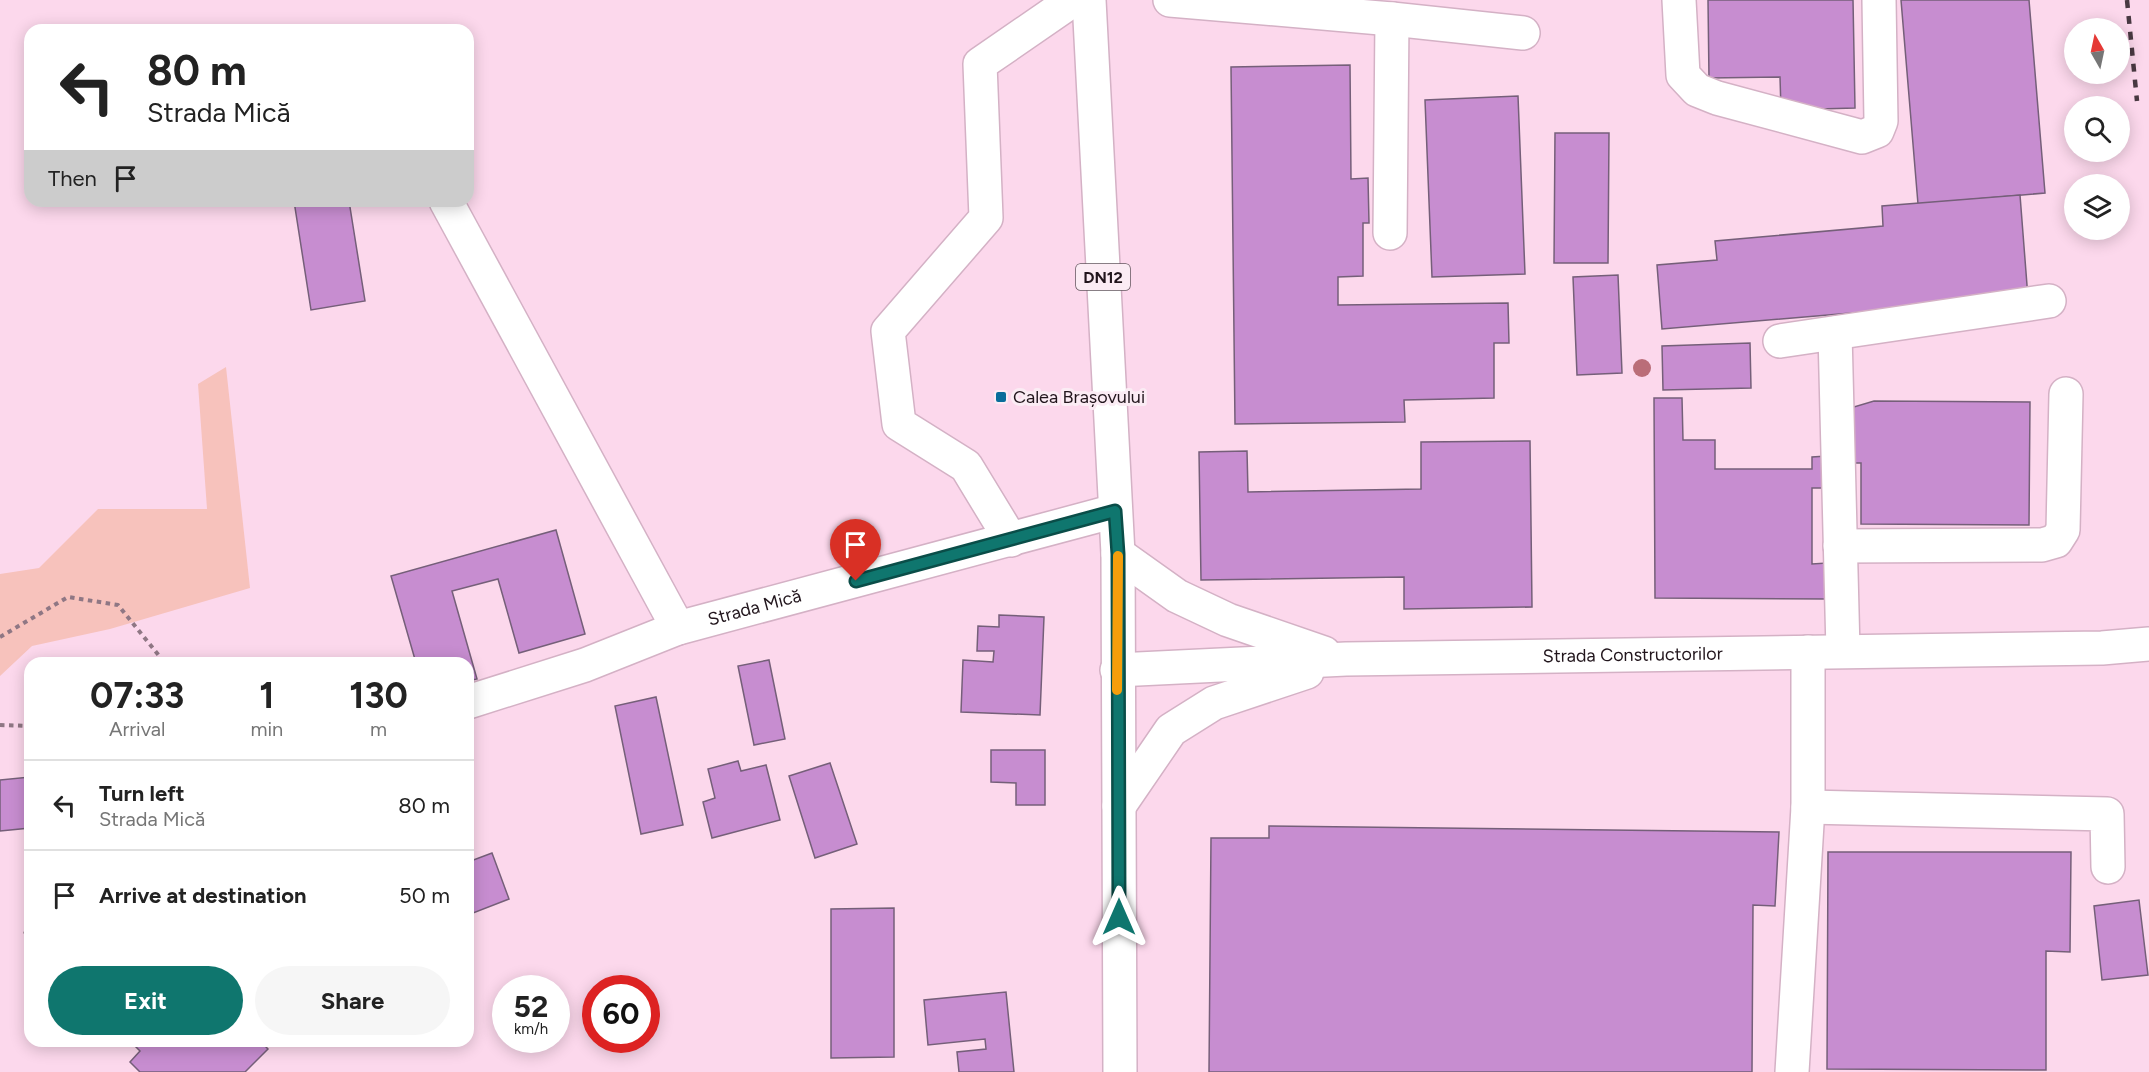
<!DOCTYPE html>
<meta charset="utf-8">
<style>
body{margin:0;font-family:Figtree,sans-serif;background:#f6f6f6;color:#222;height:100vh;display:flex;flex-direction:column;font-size:22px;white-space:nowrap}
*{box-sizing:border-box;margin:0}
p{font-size:20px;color:#767676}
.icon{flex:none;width:33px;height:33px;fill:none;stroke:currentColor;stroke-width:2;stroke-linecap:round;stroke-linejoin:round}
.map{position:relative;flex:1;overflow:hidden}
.side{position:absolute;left:24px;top:657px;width:450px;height:390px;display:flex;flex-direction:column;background:#fff;border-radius:18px;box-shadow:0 3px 15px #0003}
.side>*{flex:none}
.banner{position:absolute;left:24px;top:24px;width:450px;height:183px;border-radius:18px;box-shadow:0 3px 15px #0003;background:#fff;color:#222;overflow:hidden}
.needle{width:39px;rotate:351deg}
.buttons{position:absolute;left:2064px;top:18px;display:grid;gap:12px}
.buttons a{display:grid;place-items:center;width:66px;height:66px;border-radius:50%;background:#fff;box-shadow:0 3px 15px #0003;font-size:30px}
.speed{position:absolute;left:492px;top:975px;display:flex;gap:12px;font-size:30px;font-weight:700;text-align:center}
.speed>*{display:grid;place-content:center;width:78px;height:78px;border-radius:50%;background:#fff;box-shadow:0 3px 15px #0003;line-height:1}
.speed small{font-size:15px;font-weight:400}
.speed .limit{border:9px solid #d22;background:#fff;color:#111}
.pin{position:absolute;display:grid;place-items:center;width:51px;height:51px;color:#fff;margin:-62px -26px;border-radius:50% 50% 50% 0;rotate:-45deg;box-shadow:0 0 6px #0007}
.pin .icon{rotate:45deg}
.me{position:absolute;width:66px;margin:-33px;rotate:0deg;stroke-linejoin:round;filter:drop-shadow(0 0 4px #0008)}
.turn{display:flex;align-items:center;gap:21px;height:126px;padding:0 24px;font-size:27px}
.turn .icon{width:78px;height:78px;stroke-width:2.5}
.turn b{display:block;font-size:42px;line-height:51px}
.then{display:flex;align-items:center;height:57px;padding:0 24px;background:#0003;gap:12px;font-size:22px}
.eta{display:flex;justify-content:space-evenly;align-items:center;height:102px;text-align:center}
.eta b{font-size:36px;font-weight:700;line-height:42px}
.action{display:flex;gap:12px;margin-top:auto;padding:12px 24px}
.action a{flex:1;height:69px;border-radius:36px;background:#0f766e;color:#fff;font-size:24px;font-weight:700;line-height:69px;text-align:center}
.action a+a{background:#f6f6f6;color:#222}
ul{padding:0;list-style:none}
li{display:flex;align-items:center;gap:18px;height:90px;padding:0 24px;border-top:2px solid #e0e0e0}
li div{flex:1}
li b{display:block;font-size:22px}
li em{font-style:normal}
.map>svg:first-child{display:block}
</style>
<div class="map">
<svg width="2149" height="1072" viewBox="0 0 2149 1072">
<rect width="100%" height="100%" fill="#fcd8ec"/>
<!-- green -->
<polygon fill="#f7c2bc" points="226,367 250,588 110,629 32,646 0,676 0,574 39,568 98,509 207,509 198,384"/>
<!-- building -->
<g fill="#c78dd0" stroke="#755f79" stroke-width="1.5">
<polygon points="1708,0 1853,0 1855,108 1781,110 1780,77 1709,78"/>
<polygon points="1901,0 2029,0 2045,193 1918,204"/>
<polygon points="1350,65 1351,179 1368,178 1369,223 1363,223 1363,276 1338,277 1338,305 1508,303 1509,343 1494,343 1494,398 1404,400 1405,422 1235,424 1231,67"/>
<polygon points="1518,96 1525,274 1432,277 1425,100"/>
<polygon points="1555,133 1609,133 1608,263 1554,263"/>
<polygon points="2020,195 2028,298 1662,329 1657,265 1717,260 1715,241 1883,226 1882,206"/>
<polygon points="294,201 349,201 365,301 311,310"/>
<polygon points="1618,275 1622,373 1577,375 1573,277"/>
<polygon points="1750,343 1751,388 1663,390 1662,346"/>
<polygon points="1654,398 1682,398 1683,440 1715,440 1715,469 1812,469 1812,457 1827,456 1827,488 1812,488 1812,564 1827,563 1827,599 1655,598"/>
<polygon points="1874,401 2030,402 2029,525 1861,524 1861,463 1846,463 1847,409"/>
<polygon points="1530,441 1532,607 1404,609 1404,577 1201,580 1199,452 1247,451 1248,492 1421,489 1421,442"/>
<polygon points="556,530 585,634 519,653 498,579 452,591 477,679 468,681 468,663 416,663 391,576"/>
<polygon points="999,615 1044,617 1040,715 961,712 963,660 993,662 994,651 977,651 978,626 999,627"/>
<polygon points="769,660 785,739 754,745 738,666"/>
<polygon points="656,697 683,825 641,834 615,706"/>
<polygon points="991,750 1045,750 1045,805 1016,805 1016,783 991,782"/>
<polygon points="738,761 741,771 766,765 780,820 712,838 703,802 715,798 708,769"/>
<polygon points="830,763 857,844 815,858 789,776"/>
<polygon points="30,777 30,828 0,831 0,780"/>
<polygon points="1269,826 1779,832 1775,906 1753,905 1752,1072 1209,1072 1211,838 1269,838"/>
<polygon points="1828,852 2071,852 2070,952 2046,951 2046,1070 1827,1069"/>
<polygon points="492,853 509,899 468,915 468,862"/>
<polygon points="2139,900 2148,975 2102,980 2094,906"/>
<polygon points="894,908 894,1057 831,1058 831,909"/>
<polygon points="1006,992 1014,1072 959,1072 957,1052 986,1049 985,1039 928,1045 924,1000"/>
<polygon points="130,1041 260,1041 268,1049 245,1072 140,1072 130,1062 140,1051"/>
</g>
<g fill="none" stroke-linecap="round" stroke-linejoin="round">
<defs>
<g id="minor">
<polyline points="1170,0 1392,19 1523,33"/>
<polyline points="1679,0 1683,75 1697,90 1717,98 1862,137 1877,131 1881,121 1879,0"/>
<polyline points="446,201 678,628"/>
<polyline points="1390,233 1392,19"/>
<polyline points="1835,333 1843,651"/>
<polyline points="1780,341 2049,301"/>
<polyline points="1011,540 966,466 899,424 888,331 986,218 980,64 1073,0"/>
<polyline points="1840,546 2042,545 2056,541 2063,530 2066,394"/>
<path id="s1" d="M468,702L585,665L678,628L1115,511"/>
<polyline points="1808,807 2107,814 2108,867"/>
<polyline points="1792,1072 1808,807 1808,652"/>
</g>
<g id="major">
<polyline points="1089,0 1118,554 1120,1072"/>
<polyline points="1118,554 1177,596 1228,620 1324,653"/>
<path id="s2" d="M1117,670L1346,659L2102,648L2149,644"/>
<polyline points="1119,806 1171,730 1214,703 1307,672"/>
</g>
</defs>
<!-- minor casing -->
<use href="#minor" stroke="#d4b1c5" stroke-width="36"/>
<!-- major casing -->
<use href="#major" stroke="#d4b1c5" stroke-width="36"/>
<!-- path -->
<g stroke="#8f7784" stroke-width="4" stroke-dasharray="4.5 4.5" stroke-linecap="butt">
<polyline points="0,637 68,597 118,605 165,663"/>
<polyline points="0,725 30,726"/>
<polyline points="25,934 30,921"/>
</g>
<!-- minor -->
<use href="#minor" stroke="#fff" stroke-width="33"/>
<!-- major -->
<use href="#major" stroke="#fff" stroke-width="33"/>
<!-- rail -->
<polyline stroke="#493942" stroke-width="4.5" stroke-dasharray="8 8" stroke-linecap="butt" points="2127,0 2137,101"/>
</g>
<!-- trees -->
<circle fill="#ba6d78" cx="1642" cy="368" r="9"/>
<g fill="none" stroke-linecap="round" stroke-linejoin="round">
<defs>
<polyline id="route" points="856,581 1115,511 1118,554 1119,917"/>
</defs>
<!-- route casing -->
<use href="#route" stroke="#0a4d48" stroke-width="15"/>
<!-- route -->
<use href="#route" stroke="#0f766e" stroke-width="10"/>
<!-- slow -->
<polyline stroke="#f59e0b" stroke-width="10" points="1117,690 1118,556"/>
</g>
<!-- markers -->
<rect fill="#096d9b" stroke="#fbecf4" stroke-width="2" x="995" y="391" width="12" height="12" rx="3"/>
<g text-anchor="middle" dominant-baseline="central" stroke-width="6" stroke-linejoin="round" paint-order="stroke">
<!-- shield labels -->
<rect fill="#fbecf4" stroke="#62565d" stroke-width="1.5" x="1076" y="264" width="54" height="26" rx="4.5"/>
<g font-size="16" font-weight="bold" fill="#21151c">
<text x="1103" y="277">DN12</text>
</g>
<!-- poi labels -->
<g font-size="18" fill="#21151c" stroke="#fbecf4" text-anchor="start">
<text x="1013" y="397">Calea Brașovului</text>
</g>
<!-- street labels -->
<g font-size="18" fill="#21151c" stroke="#fbecf4">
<text stroke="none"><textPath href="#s1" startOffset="302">Strada Mică</textPath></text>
<text stroke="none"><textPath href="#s2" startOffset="516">Strada Constructorilor</textPath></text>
</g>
</g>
</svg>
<div class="buttons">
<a><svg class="needle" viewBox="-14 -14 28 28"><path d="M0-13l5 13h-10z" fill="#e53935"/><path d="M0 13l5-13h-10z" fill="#767676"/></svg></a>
<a><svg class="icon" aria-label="search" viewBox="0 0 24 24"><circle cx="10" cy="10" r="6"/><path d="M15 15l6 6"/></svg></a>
<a><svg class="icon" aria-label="layers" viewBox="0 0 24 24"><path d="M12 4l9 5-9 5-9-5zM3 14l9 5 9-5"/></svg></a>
</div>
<div class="speed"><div>52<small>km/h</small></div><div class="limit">60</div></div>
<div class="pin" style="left:856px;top:581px;background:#d93025"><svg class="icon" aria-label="arrive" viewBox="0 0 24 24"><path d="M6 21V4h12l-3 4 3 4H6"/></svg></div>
<svg class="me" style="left:1119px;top:917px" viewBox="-20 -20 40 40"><path d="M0-17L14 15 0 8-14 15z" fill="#0f766e" stroke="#fff" stroke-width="4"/></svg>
<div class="banner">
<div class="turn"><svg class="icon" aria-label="left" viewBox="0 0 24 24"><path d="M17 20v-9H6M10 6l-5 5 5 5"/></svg><div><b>80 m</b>Strada Mică</div></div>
<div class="then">Then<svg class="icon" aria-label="arrive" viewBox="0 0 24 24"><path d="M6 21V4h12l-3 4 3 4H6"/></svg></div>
</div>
<section class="side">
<div class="eta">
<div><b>07:33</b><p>Arrival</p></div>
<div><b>1</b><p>min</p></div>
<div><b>130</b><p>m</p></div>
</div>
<ul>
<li><svg class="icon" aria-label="left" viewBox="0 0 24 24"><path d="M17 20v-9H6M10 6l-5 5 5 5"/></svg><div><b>Turn left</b><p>Strada Mică</p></div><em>80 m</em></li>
<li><svg class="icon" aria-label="arrive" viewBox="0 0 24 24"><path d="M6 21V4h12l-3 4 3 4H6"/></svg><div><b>Arrive at destination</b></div><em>50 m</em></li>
</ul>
<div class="action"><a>Exit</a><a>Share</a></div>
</section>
</div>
